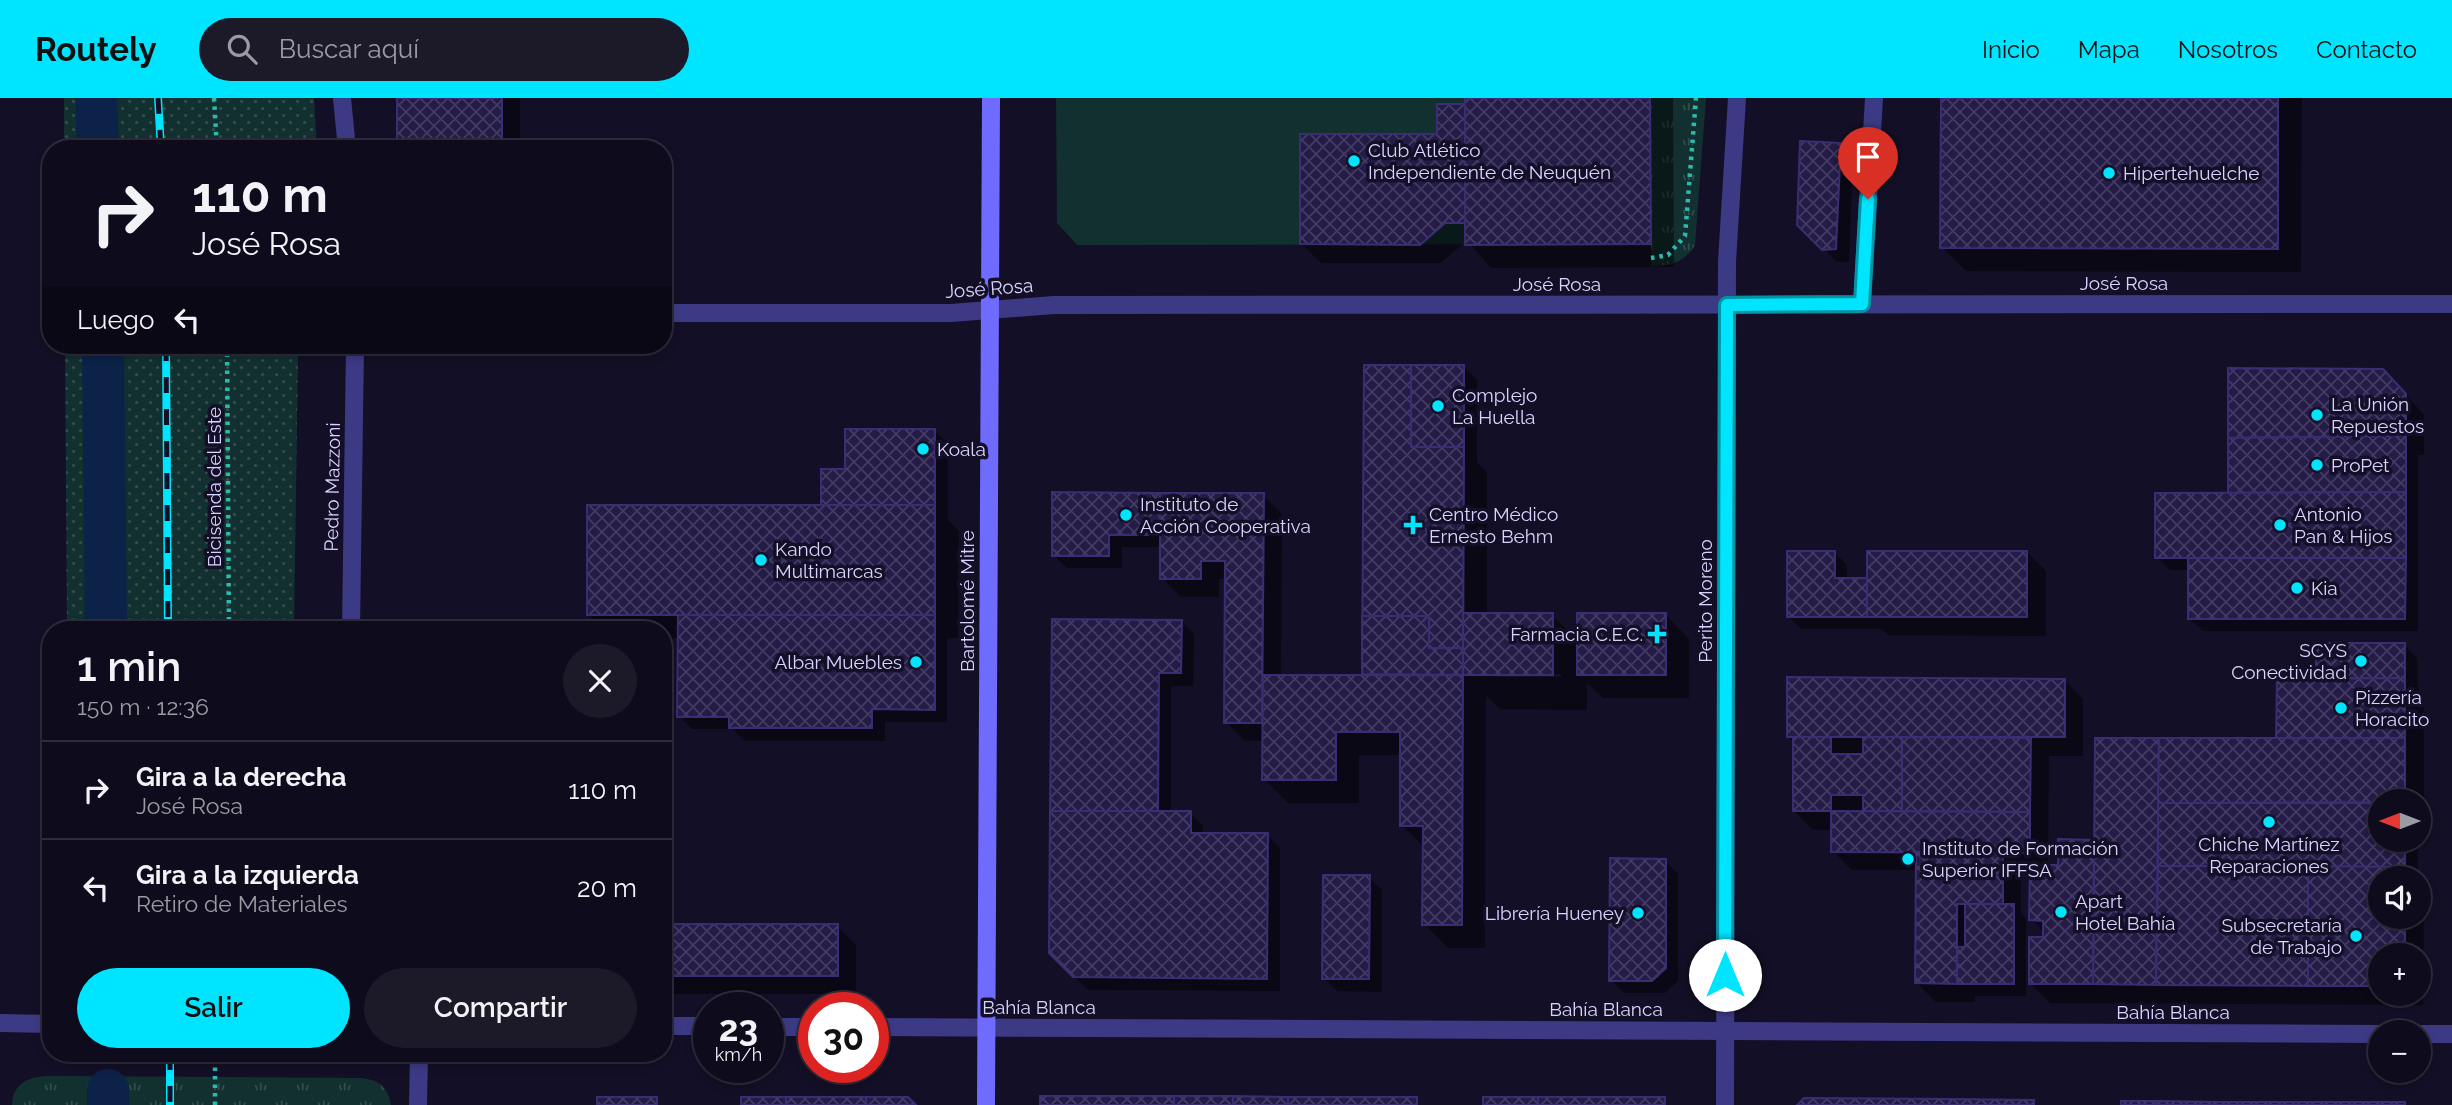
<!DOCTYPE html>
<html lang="es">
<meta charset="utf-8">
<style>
body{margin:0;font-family:Raleway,sans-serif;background:#1c1929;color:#f1f3f6;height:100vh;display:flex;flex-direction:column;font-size:26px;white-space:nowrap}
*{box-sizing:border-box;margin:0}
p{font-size:23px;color:#9b9ba3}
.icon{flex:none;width:38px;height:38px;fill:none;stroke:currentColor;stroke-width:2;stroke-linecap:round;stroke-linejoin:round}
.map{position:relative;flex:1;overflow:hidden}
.side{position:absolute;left:42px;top:523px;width:630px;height:441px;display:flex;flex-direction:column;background:#0e0b1c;border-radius:28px;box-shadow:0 4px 10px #0003,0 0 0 2px #2e2b3b}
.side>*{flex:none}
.hud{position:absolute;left:42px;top:42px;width:630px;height:214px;border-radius:28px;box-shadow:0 4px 10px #0003,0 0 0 2px #2e2b3b;background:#0e0b1c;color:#f1f3f6;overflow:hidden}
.needle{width:46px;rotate:270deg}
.buttons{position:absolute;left:2368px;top:691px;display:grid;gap:14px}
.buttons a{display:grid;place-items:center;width:63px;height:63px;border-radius:50%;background:#0e0b1c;box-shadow:0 4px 10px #0003,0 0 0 2px #2e2b3b;font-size:35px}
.speed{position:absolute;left:693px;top:894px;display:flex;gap:14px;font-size:35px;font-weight:700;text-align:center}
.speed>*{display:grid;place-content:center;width:91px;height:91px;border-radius:50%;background:#0e0b1c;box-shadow:0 4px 10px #0003,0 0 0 2px #2e2b3b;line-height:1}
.speed small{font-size:18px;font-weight:400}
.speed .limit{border:10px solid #d22;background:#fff;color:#111}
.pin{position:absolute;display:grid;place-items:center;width:60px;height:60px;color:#fff;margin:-72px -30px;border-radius:50% 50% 50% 0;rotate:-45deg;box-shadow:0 0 7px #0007}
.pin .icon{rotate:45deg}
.me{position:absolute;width:77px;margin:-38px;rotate:0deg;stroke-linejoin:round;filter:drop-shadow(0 0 5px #0008)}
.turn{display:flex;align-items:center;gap:24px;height:147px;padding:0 35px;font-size:32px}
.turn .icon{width:91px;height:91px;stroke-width:2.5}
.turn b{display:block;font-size:49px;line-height:60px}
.then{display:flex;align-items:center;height:66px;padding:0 35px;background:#0003;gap:14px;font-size:26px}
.round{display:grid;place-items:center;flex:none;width:74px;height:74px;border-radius:37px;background:#1c1929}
.overview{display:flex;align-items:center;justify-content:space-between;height:119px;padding:0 35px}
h1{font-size:42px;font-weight:600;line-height:52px}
.cta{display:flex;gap:14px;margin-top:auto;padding:14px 35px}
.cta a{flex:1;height:80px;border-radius:42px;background:#00e5ff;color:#111;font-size:28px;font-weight:600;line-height:80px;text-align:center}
.cta a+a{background:#1c1929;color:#f1f3f6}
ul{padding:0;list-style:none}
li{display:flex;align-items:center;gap:21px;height:98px;padding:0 35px;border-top:2px solid #2e2b3b}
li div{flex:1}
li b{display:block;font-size:26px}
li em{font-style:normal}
header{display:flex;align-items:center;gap:42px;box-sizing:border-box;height:98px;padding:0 35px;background:#00e5ff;color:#111}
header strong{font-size:33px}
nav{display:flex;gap:38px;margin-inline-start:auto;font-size:24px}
.search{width:490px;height:63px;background:#1c1929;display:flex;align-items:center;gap:18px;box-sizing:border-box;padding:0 24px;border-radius:38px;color:#9b9ba3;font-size:26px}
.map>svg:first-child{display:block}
</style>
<header>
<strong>Routely</strong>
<div class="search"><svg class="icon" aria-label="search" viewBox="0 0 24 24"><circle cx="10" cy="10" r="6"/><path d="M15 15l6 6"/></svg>Buscar aquí</div>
<nav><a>Inicio</a><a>Mapa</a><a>Nosotros</a><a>Contacto</a></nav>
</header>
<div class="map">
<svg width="2452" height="1007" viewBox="0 0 2452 1007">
<defs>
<pattern id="grass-dots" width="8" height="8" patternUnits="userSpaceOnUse" patternTransform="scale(1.75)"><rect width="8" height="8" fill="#12302f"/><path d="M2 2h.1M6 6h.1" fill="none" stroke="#344d4e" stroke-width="1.8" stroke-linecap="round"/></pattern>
<pattern id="park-tufts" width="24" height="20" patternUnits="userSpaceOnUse" patternTransform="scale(1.75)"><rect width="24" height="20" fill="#12302f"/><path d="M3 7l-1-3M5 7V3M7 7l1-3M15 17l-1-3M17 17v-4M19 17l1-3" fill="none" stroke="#344d4e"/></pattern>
<pattern id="building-cross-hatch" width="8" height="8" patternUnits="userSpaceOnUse" patternTransform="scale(1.75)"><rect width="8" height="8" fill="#241b47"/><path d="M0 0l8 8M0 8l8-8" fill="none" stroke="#433b63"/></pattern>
</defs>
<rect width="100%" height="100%" fill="#130f26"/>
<!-- grass -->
<g fill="url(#grass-dots)">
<polygon points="64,0 314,0 317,51 64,51"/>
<polygon points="65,247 322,247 322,254 298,255 294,532 67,532"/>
</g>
<!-- park -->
<g fill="url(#park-tufts)">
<path d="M1650,0H1706L1695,147C1684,165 1670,168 1651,168Z"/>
<path d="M48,978L361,980C379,982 388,989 391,1007H12C13,985 28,979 48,978Z"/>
</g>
<!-- garden -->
<polygon fill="#12302f" points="1056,0 1650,0 1651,146 1077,147 1057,125"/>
<!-- shadow -->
<g fill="#0007" fill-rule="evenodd">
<rect x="398" y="0" width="122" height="51"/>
<polygon points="1466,0 1673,0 1674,169 1491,170 1467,143 1440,165 1321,165 1302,146 1439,38 1466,7"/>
<polygon points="1943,0 2302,0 2301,174 1966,173 1942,149"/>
<polygon points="1840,47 1853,60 1849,164 1837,164 1799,126"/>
<path d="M1365,269H1464L1477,282V364L1487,375V517H1552L1579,544L1666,517L1689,541V600H1603L1587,585V612L1500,611L1486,598L1485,850H1448L1424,826V749L1402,727V657H1359V705H1288L1264,681V643H1245L1226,624L1227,481H1219V499H1181L1162,480V449H1122V470H1067L1053,457L1054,396L1263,397L1282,416L1281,578H1364ZM1497,575L1561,576V579H1497Z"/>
<polygon points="2402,292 2424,317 2424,357 2418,357 2418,533 2203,533 2189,520 2189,472 2170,472 2157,459 2230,396"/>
<polygon points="935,333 948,346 948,422 959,433 958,540 947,540 947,624 885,624 885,643 744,643 733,631 692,631 679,618 679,540 663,540 663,532 604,532 589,517 826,409 847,373"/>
<polygon points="1834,454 1847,467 1847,482 1869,482 2027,454 2046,473 2046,538 1888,537 1882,531 1801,531 1788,518"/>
<polygon points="1053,523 1181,523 1194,536 1193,588 1171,588 1171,715 1190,715 1203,728 1203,737 1267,737 1280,750 1280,893 1088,892 1051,855"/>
<path d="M2404,547L2417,560L2418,595L2424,601V724H2418V704H2380V742H2418V780H2380V819H2418V785L2424,790L2423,907L2050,905L2031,886L2045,840V835L2031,821L2032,773H2021V816L2026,820V898H1975V904H1936L1917,885V772H1852L1833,753V732H1813L1794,713V645L1788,639L2064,582L2083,601V658H2049L2048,769H2060V743L2096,744V642H2278L2318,582ZM2380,858H2418V896H2380Z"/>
<polygon points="1665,763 1678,776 1678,883 1665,895 1624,895 1611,882"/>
<polygon points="1369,779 1382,792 1382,894 1337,893 1324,880"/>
<polygon points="663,827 837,828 856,847 856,896 663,896"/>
</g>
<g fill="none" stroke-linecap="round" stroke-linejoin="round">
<!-- canal -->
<g stroke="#0c2248" stroke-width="42">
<polyline points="96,0 98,51"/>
<polyline points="103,247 106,532"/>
<polyline points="108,1007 108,992"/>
</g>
</g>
<!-- building -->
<g fill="url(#building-cross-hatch)" stroke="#3b2d73" stroke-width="2">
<rect x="397" y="0" width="105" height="51"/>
<polygon points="1465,0 1650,0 1651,146 1465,147"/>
<polygon points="1941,0 2278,0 2278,151 1940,150"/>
<polygon points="1437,6 1465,6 1465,125 1445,125 1420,147 1300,146 1300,36 1437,36"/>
<polygon points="1800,43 1841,45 1836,151 1822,152 1797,127"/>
<polygon points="1364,267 1411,267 1411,349 1464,349 1463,577 1362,576"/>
<rect x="1411" y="267" width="53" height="82"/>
<polygon points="2228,270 2383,271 2406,296 2406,338 2228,340"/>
<polygon points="845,331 935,331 935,407 821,407 821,371 845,371"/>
<polygon points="2406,338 2406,394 2228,395 2228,340"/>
<polygon points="1052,394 1160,395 1159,437 1109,437 1109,458 1052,458"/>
<polygon points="2406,394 2406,460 2155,460 2155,395"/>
<polygon points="1160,395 1264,395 1262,625 1224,625 1225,463 1201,463 1201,481 1160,481"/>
<rect x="587" y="407" width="348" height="110"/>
<polygon points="1787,453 1835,453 1835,480 1867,480 1867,519 1787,519"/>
<rect x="1867" y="453" width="160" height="66"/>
<polygon points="2188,460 2406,460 2405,521 2188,521"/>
<rect x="1463" y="515" width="90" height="62"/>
<rect x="1577" y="515" width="89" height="62"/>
<polygon points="678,517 935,517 935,612 872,611 872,630 729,630 729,619 677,619"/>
<polygon points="1362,518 1429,518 1429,550 1463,550 1463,577 1362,576"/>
<polygon points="1052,521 1182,522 1181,575 1159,575 1158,713 1050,713"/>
<polygon points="2316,545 2405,545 2405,580 2316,581"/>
<polygon points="1263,577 1463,577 1462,827 1422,827 1423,728 1400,728 1400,634 1336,634 1336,682 1262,682"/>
<polygon points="1787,579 2065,581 2065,639 1787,639"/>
<polygon points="2405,580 2405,640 2276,640 2277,581"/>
<polygon points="1793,639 1831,639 1831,656 1863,656 1863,639 1902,639 1902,713 1863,713 1863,697 1831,697 1831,713 1793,713"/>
<polygon points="1902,639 2031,640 2030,714 1902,713"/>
<polygon points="2095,640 2159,640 2156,887 2093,886"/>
<polygon points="2159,640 2405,640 2405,704 2158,705"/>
<polygon points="2158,705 2380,705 2380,742 2405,742 2405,769 2158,768"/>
<polygon points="1050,713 1191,713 1191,735 1268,735 1267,881 1073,879 1049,855"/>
<polygon points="1831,713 2030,714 2030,755 1831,754"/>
<polygon points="2058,741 2094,742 2093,886 2029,886 2029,839 2043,839 2043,823 2029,822 2030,767 2058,767"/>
<polygon points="1916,754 2003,755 2003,806 1957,806 1957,886 1915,885"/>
<polygon points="1610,760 1666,761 1666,870 1652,883 1609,883"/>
<polygon points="2158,768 2308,768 2308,888 2156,887"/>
<polygon points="2308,768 2405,769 2405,780 2380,780 2380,819 2405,819 2405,858 2380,858 2380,888 2308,888"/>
<polygon points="1323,777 1370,777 1369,881 1322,881"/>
<polygon points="1965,806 2014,806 2014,886 1957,886 1957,849 1965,849"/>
<rect x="663" y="826" width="175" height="52"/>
<rect x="1040" y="998" width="134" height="9"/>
<rect x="1174" y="998" width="59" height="9"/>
<polygon points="1233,998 1288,999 1288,1007 1233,1007"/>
<rect x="597" y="999" width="60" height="8"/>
<rect x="741" y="999" width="45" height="8"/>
<rect x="786" y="999" width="80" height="8"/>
<polygon points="866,999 908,999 916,1007 866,1007"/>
<rect x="1288" y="999" width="129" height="8"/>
<rect x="1483" y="999" width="55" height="8"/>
<rect x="1538" y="999" width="127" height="8"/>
<polygon points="1804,1000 1950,1001 1950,1007 1797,1007"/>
<polygon points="1950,1001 2034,1002 2034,1007 1950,1007"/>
<rect x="2121" y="1003" width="35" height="4"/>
<polygon points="2156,1003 2216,1004 2216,1007 2156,1007"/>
<rect x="2216" y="1004" width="189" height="3"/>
</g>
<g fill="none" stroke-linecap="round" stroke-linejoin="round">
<!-- path -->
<g stroke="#2fb8b0" stroke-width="4.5" stroke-dasharray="3.5 5" stroke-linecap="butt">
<polyline points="214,0 217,51"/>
<polyline points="1651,160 1668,157 1685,138 1696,0"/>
<polyline points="227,247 229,532"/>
<polyline points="215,1007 215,956"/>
</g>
<!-- service -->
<polyline stroke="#3d3a85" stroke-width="18" points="1862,206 1874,0"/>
<!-- minor -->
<g stroke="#3d3a85" stroke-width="18">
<polyline points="342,0 347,51"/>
<polyline points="663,215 951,215 1054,207 2452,206"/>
<polyline points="351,532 355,247"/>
<polyline points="418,1007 419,956"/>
<polyline points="1725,1007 1727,164 1737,0"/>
</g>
<!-- tertiary -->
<g stroke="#3d3a85" stroke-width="18">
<polyline points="0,925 51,926"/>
<polyline points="663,928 709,928"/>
<polyline points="768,929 814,929"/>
<polyline points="873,929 2380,936"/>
<polyline points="2418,936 2452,936"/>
</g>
<!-- secondary -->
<polyline stroke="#6f6bff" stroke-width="18" points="986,1007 991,0"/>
<defs>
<g id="rail">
<polyline points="158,0 161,51"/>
<polyline points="166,247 168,532"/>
<polyline points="170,956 170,1007"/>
</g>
</defs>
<!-- rail casing -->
<use href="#rail" stroke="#00e5ff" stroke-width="8"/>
<!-- rail -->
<use href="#rail" stroke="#130f26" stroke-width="5" stroke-dasharray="16" stroke-linecap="butt"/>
</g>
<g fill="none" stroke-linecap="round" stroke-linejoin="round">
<defs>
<polyline id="route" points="1725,877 1727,207 1862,206 1868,101"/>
</defs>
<!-- route casing -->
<use href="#route" stroke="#0095a6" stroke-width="18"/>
<!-- route -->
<use href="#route" stroke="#00e5ff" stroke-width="12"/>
</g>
<!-- markers -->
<g fill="#00e5ff" stroke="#130f26" stroke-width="2.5">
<circle cx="1354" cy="63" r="7"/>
<circle cx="2109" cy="75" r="7"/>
<circle cx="1438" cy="308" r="7"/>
<circle cx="2317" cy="317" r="7"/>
<circle cx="923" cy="351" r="7"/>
<circle cx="2317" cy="367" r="7"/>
<circle cx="1126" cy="417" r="7"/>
<path d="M1409.5 416.5h7v7h7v7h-7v7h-7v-7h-7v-7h7z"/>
<circle cx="2280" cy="427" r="7"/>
<circle cx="761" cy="462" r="7"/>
<circle cx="2297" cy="490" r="7"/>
<path d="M1653.5 525.5h7v7h7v7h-7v7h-7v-7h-7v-7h7z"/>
<circle cx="2361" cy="563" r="7"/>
<circle cx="916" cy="564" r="7"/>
<circle cx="2341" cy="610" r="7"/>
<circle cx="2269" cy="724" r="7"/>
<circle cx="1908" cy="761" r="7"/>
<circle cx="2061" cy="814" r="7"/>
<circle cx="1638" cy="815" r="7"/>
<circle cx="2356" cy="838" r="7"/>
</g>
<g text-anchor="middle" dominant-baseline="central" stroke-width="7" stroke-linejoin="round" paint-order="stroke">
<!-- poi labels -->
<g font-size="19" fill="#d9d4ff" stroke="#130f26" text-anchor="start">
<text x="1368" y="52">Club Atlético<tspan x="1368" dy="22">Independiente de Neuquén</tspan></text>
<text x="2123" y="75">Hipertehuelche</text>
<text x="1452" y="297">Complejo<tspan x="1452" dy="22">La Huella</tspan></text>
<text x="2331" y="306">La Unión<tspan x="2331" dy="22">Repuestos</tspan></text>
<text x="937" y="351">Koala</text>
<text x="2331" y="367">ProPet</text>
<text x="1140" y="406">Instituto de<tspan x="1140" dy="22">Acción Cooperativa</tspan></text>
<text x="1429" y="416">Centro Médico<tspan x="1429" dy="22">Ernesto Behm</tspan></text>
<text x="2294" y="416">Antonio<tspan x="2294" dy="22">Pan &amp; Hijos</tspan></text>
<text x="775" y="451">Kando<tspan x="775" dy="22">Multimarcas</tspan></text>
<text x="2311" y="490">Kia</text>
<text x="1643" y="536" text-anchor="end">Farmacia C.E.C.</text>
<text x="2347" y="552" text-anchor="end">SCYS<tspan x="2347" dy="22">Conectividad</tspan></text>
<text x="902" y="564" text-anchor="end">Albar Muebles</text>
<text x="2355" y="599">Pizzería<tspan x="2355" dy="22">Horacito</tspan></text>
<text x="2269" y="746" text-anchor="middle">Chiche Martínez<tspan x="2269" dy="22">Reparaciones</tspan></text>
<text x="1922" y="750">Instituto de Formación<tspan x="1922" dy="22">Superior IFFSA</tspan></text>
<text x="2075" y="803">Apart<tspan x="2075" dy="22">Hotel Bahía</tspan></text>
<text x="1624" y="815" text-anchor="end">Librería Hueney</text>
<text x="2342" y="827" text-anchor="end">Subsecretaría<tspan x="2342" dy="22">de Trabajo</tspan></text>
</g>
<!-- street labels -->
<g font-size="19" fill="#d9d4ff" stroke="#130f26">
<text x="2124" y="185">José Rosa</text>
<text x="1557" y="186">José Rosa</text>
<text transform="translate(989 190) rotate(-4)">José Rosa</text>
<text transform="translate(214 389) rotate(-90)">Bicisenda del Este</text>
<text transform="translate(332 389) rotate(-89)">Pedro Mazzoni</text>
<text transform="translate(967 503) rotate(-90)">Bartolomé Mitre</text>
<text transform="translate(1705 503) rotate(-90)">Perito Moreno</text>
<text x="1039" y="909">Bahía Blanca</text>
<text x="1606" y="911">Bahía Blanca</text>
<text x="2173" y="914">Bahía Blanca</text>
</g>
</g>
</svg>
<div class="buttons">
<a><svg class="needle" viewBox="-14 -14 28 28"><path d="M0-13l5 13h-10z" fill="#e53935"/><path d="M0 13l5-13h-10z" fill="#9b9ba3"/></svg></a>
<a><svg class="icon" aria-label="sound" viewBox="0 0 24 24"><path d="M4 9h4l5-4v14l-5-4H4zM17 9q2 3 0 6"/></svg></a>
<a>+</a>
<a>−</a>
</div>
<div class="speed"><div>23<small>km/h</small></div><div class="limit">30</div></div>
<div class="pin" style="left:1868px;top:101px;background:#d93025"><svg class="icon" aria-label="arrive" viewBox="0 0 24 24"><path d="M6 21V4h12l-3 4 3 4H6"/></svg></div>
<svg class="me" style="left:1725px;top:877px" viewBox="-20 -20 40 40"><circle r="19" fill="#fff"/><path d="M0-13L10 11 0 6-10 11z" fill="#00e5ff"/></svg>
<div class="hud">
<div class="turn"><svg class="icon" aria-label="right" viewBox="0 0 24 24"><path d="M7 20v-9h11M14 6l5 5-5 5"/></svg><div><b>110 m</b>José Rosa</div></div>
<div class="then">Luego<svg class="icon" aria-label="left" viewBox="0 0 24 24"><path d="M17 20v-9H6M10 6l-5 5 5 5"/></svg></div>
</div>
<section class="side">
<div class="overview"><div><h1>1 min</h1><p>150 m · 12:36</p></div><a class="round"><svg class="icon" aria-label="close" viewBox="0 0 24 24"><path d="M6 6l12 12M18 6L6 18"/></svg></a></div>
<ul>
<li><svg class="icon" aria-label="right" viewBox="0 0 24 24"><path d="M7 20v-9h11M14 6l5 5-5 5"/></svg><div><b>Gira a la derecha</b><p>José Rosa</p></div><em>110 m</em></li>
<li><svg class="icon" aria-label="left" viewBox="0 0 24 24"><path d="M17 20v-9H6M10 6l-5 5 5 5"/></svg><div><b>Gira a la izquierda</b><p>Retiro de Materiales</p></div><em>20 m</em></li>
</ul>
<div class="cta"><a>Salir</a><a>Compartir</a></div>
</section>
</div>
